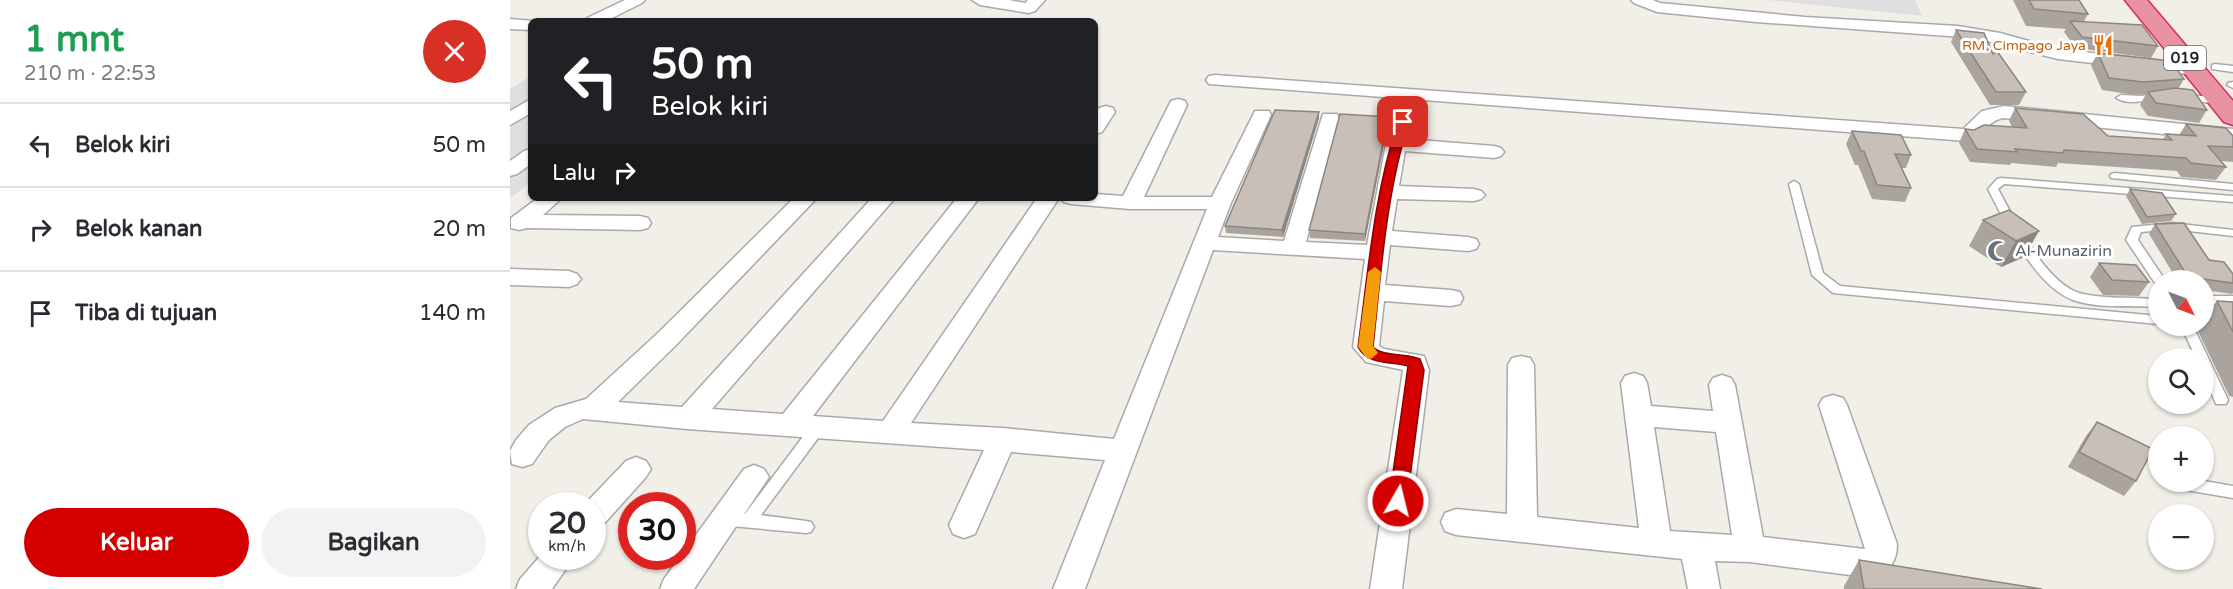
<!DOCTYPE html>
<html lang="id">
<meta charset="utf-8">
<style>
body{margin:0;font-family:"Varela Round",sans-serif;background:#f2f2f3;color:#2b2b33;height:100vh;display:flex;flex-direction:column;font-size:22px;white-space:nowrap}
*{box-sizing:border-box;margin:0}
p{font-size:20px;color:#7c7c81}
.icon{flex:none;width:33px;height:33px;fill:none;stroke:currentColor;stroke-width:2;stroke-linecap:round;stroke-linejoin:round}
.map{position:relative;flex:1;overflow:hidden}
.drawer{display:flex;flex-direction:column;background:#fff;width:510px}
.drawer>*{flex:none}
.hud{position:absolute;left:18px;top:18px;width:570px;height:183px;border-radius:9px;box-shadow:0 2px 4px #0004;background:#202124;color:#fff;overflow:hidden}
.needle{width:39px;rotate:132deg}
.controls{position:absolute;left:1638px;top:270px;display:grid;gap:12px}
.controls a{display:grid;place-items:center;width:66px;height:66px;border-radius:50%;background:#fff;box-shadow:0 2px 4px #0004;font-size:30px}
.speed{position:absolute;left:18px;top:492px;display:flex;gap:12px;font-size:30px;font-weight:700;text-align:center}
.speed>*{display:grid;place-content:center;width:78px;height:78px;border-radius:50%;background:#fff;box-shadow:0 2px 4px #0004;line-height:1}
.speed small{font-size:15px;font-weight:400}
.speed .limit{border:9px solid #d22;background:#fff;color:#111}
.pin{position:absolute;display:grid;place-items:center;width:51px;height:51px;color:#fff;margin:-26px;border-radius:12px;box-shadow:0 3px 9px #0006}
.me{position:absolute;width:66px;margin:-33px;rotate:8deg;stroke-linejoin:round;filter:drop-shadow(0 0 4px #0008)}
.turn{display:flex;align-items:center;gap:21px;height:126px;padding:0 24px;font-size:27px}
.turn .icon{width:78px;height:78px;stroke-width:2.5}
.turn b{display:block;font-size:42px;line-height:51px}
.then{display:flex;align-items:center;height:57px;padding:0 24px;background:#0003;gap:12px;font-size:22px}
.round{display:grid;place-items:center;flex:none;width:63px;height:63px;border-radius:32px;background:#f2f2f3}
.overview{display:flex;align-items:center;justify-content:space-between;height:102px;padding:0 24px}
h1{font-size:36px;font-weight:700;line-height:45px;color:#1e9e55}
.button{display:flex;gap:12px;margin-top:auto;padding:12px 24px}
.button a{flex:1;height:69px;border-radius:36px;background:#d40000;color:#fff;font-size:24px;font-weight:700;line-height:69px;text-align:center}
.button a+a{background:#f2f2f3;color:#2b2b33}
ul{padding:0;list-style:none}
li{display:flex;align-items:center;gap:18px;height:84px;padding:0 24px;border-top:2px solid #e1e1e2}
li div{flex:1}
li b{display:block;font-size:22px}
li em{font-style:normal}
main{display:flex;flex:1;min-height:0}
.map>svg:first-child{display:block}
</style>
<main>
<section class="drawer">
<div class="overview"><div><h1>1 mnt</h1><p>210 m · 22:53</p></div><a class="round" style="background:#d93025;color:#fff"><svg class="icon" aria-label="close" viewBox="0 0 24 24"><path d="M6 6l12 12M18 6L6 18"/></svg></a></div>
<ul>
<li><svg class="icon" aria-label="left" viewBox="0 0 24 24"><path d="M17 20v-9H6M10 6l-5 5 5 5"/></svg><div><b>Belok kiri</b></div><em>50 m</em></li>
<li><svg class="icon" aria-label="right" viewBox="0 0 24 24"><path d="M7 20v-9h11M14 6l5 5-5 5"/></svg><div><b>Belok kanan</b></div><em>20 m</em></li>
<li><svg class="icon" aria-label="arrive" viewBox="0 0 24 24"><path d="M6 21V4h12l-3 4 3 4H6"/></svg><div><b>Tiba di tujuan</b></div><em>140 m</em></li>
</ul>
<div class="button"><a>Keluar</a><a>Bagikan</a></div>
</section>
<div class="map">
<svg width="1723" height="589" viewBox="0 0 1723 589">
<rect width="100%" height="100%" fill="#f2efe9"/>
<!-- residential -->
<g fill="#e0dfdf">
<polygon points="1258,0 1405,0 1412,16"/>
<polygon points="21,76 21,182 0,198 0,89"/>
</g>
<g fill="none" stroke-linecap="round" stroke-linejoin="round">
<defs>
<g id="lane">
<polygon points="1705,64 1723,66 1723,72 1702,69 1702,65"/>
<polygon points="1723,82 1723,88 1717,85 1718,83"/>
<path d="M1649,92L1654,95L1652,97C1638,100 1619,106 1606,98L1611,95L1632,96Z"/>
<polygon points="1672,94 1710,98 1715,101 1710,104 1669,99 1669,95"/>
<polygon points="1605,173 1723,184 1723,190 1601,178 1600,176 1601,174"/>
<path d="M1491,178L1723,196V202L1494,184L1488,189C1505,220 1536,286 1573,294C1595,299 1620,297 1642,299L1648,295V306L1646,307C1620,305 1589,309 1563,300C1525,286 1496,224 1478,189L1487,179Z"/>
<polygon points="1284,181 1289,184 1313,273 1330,286 1648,316 1648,324 1323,293 1302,275 1279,184"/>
<polygon points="1662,223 1723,230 1723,236 1662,229 1631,232 1628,240 1655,280 1648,280 1648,284 1645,283 1616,240 1622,227"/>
<rect x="1694" y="296" width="29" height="8"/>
<polygon points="1671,326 1683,326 1718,400 1716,404 1706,404 1694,375 1694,358 1686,358"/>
<polygon points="309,421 314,422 316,426 314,430 251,515 296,521 301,522 304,527 301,532 296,533 210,525 207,520 210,515 235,514 304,422"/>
<polygon points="1694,481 1723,486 1723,498 1664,488 1659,486 1657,482"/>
</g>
<g id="street">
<polygon points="115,0 135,0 132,3 96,21 75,21 77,18"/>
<polygon points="462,0 499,0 515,3 518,0 535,0 525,11 519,13 470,5"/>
<polygon points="1121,0 1143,0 1150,3 1295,17 1448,26 1490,33 1548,49 1685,65 1691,66 1694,70 1691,74 1685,75 1548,59 1465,38 1246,22 1147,12 1124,3"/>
<polygon points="0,19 24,21 21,21 21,30 0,29"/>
<path d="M705,75L1453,129L1472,111L1494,106L1723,129V141L1494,118C1477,120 1473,137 1457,141L699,84L696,80L699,76Z"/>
<polygon points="21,99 21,113 0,125 0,111"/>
<polygon points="668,99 675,101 677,105 634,197 702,197 745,111 759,111 761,115 721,203 708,237 774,241 813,114 827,114 829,118 796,242 857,245 876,144 886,118 900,118 902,122 897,139 984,146 991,148 994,152 991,156 984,158 895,151 889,186 964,189 971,191 975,195 971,199 964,201 887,199 882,231 958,237 966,239 969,244 966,249 958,251 880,245 875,285 941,290 950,292 953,298 950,304 941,306 874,301 869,346 874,349 914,356 919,370 892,589 860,589 893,370 856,362 843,347 855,259 703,250 575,589 543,589 595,460 501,452 465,534 454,538 443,534 439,525 474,450 177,429 73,419 55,427 39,440 22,464 12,467 2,464 0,451 6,440 19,425 45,408 76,399 148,333 284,198 307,198 166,345 108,402 172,407 362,198 385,198 202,409 273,414 447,198 469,198 303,416 373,421 527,198 549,198 401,423 493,428 604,439 697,209 620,209 561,204 554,202 550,198 585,198 585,194 613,196 659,105 661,101"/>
<polygon points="596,106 603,108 605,112 592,132 585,134 585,114 589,108"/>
<polygon points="21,149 21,164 7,174 0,176 0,161 14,151"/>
<polygon points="28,198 52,198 33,215 130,216 138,218 141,223 138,228 130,230 17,228 9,230 1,228 1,218"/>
<polygon points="0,269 59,271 67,274 71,279 67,284 59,287 0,285"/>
<path d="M1011,356L1020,358L1024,365L1027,517L1129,528L1111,383L1115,376L1124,373L1133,376L1137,383L1141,406L1203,411L1199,385L1203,378L1212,375L1221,378L1225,385L1253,537L1355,549L1309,405L1313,398L1323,395L1333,398L1337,405L1387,544C1387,562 1379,572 1363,578L1240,562L1205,561L1210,589H1178L1172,559L946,535L935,531L931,522L935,513L946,509L997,514L998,365L1002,358ZM1144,427L1206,432L1222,535L1160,531Z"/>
<polygon points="126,457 136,461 141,469 136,477 93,525 82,528 82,506 73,506 116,461"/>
<polygon points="244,465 254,469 259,477 184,589 150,589 154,579 234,469"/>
<polygon points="32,554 32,556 65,556 42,589 6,589 10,579"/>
</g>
<polygon id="highway" points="1615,0 1637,0 1723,101 1723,125 1714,122"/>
</defs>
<!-- lane casing -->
<use href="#lane" stroke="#a9a9a9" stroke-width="3"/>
<!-- street casing -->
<use href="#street" stroke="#a9a9a9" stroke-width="3"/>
<!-- highway casing -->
<use href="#highway" stroke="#dc2a67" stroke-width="3"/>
<!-- lane -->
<use href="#lane" fill="#fff" fill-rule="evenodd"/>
<!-- street -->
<use href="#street" fill="#fff" fill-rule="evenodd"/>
<!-- highway -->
<use href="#highway" fill="#e892a2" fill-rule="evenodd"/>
</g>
<!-- wall -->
<g fill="#aba49e">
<polygon points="1503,0 1569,0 1578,14 1574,21 1648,46 1641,58 1566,48 1554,32 1556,29 1516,26"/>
<polygon points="1446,30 1483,54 1516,92 1509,105 1480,105 1441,42"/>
<polygon points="1588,53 1674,79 1668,89 1697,110 1689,123 1638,116 1630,105 1636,94 1625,95 1592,90 1581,65"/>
<polygon points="1505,108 1598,136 1653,140 1656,134 1669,135 1676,124 1723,136 1723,162 1711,161 1716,167 1706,180 1671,177 1667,171 1548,163 1546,167 1501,163 1500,165 1460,162 1449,143 1455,129 1464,130 1502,127 1499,121"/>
<polygon points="809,112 809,118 773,237 716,233 715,226"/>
<polygon points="881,124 874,144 855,241 800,238 799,230"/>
<polygon points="1342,131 1401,155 1396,168 1392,168 1401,188 1395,202 1362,199 1348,165 1345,165 1336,144"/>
<polygon points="1620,189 1666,214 1661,221 1632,224 1616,196"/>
<polygon points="1499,210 1514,257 1491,267 1459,246 1473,220"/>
<polygon points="1645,224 1723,274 1723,293 1722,294 1694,290 1694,280 1667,280 1639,234"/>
<polygon points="1589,263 1639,282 1629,296 1593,295 1580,277"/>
<polygon points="1707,301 1723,302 1723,397 1719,396 1686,327 1687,326 1694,326 1694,318"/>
<polygon points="1587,422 1626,481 1614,496 1558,467 1576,436"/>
<polygon points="1349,560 1532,589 1334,589 1334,586"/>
</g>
<!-- shaded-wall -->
<g fill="#8b8681">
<polygon points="809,112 809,118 773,237 772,230"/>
<polygon points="881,117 881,124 874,144 855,241 855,234 874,137"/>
<polygon points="1529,231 1514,257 1491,267 1506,241"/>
</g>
<!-- building -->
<g fill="#c7bfb8" stroke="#8b8681" stroke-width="1.5">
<polygon points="1519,0 1569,0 1578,14 1524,9"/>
<polygon points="1560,21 1632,25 1648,46 1572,37"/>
<polygon points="1446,30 1474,33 1483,54 1487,51 1516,92 1486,92"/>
<polygon points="1588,53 1661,61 1674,79 1633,82 1599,78"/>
<polygon points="1665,88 1683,90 1697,110 1646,103 1638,92"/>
<polygon points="1505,108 1573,114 1598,136 1662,140 1656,134 1686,136 1676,124 1716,128 1723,136 1723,147 1698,146 1716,167 1681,163 1676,158 1554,150 1553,153 1505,149 1507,152 1467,149 1455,129 1464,130 1474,125 1517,128"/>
<polygon points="765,110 809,112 772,230 715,226"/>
<polygon points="830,114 881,117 874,137 855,234 799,230"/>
<polygon points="1342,131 1391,135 1401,155 1385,154 1401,188 1367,185 1354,151 1351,151"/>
<polygon points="1620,189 1652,193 1666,214 1637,217"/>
<polygon points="1499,210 1529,231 1506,241 1473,220"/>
<polygon points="1674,223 1699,260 1714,262 1723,274 1723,283 1678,277 1645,224"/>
<polygon points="1589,263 1626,265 1639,282 1602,280"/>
<polygon points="1707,301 1723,302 1723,332"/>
<polygon points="1587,422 1643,449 1626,481 1569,452"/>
<polygon points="1349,560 1532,589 1354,589"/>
</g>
<!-- route -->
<path fill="#d40000" stroke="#8a0000" stroke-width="1.5" d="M893,119L899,122C876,193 871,273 863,347C873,357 897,353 910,359L914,370L897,501L894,506L888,508L882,506L879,501L898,366C880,361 859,366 848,347C858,273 864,193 888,122Z"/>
<!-- slow -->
<polygon fill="#f59e0b" points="865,267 871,272 863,346 868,353 861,359 856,357 848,347 858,272"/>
<!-- icons -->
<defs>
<symbol id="restaurant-bare" viewBox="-9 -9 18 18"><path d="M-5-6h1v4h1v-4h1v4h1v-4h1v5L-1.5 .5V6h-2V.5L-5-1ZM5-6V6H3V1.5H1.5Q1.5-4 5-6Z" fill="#e8710a" stroke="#fff" stroke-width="2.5" paint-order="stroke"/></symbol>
<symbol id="mosque-bare" viewBox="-9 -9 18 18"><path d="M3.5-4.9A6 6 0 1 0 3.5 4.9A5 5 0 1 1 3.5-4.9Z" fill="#6b7280" stroke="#fff" stroke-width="2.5" paint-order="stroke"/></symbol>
</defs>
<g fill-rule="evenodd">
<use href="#restaurant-bare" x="1578" y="30" width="30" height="30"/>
<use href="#mosque-bare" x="1473" y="236" width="30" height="30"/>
</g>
<g text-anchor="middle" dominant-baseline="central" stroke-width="6" stroke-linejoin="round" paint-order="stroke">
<!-- far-food labels -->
<g font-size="14" fill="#c56008" stroke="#fff" text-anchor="end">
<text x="1576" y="45">RM. Cimpago Jaya</text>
</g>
<!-- shield labels -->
<rect fill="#fff" stroke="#646464" stroke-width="1.5" x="1654" y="46" width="42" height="24" rx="4.5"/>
<g font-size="15" font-weight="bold" fill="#222">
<text x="1675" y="58">019</text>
</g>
<!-- worship labels -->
<g font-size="16" fill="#5b616d" stroke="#fff" text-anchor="start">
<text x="1505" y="251">Al-Munazirin</text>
</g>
</g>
</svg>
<div class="controls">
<a><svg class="needle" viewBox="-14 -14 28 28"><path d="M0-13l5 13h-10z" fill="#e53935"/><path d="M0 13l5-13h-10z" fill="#7c7c81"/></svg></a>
<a><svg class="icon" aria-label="search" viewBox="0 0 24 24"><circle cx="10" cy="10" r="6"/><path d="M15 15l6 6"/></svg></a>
<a>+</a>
<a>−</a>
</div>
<div class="speed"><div>20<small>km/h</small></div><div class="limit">30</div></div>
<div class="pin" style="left:893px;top:122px;background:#d93025"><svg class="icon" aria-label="arrive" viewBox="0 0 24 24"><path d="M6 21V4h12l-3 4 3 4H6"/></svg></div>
<svg class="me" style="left:888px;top:501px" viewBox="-20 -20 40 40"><circle r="17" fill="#d40000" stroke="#fff" stroke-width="3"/><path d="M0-11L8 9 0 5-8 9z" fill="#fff"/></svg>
<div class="hud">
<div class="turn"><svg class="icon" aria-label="left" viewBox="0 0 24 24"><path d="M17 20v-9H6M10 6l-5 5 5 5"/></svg><div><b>50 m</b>Belok kiri</div></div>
<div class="then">Lalu<svg class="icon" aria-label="right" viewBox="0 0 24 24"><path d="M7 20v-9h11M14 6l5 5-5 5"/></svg></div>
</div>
</div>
</main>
